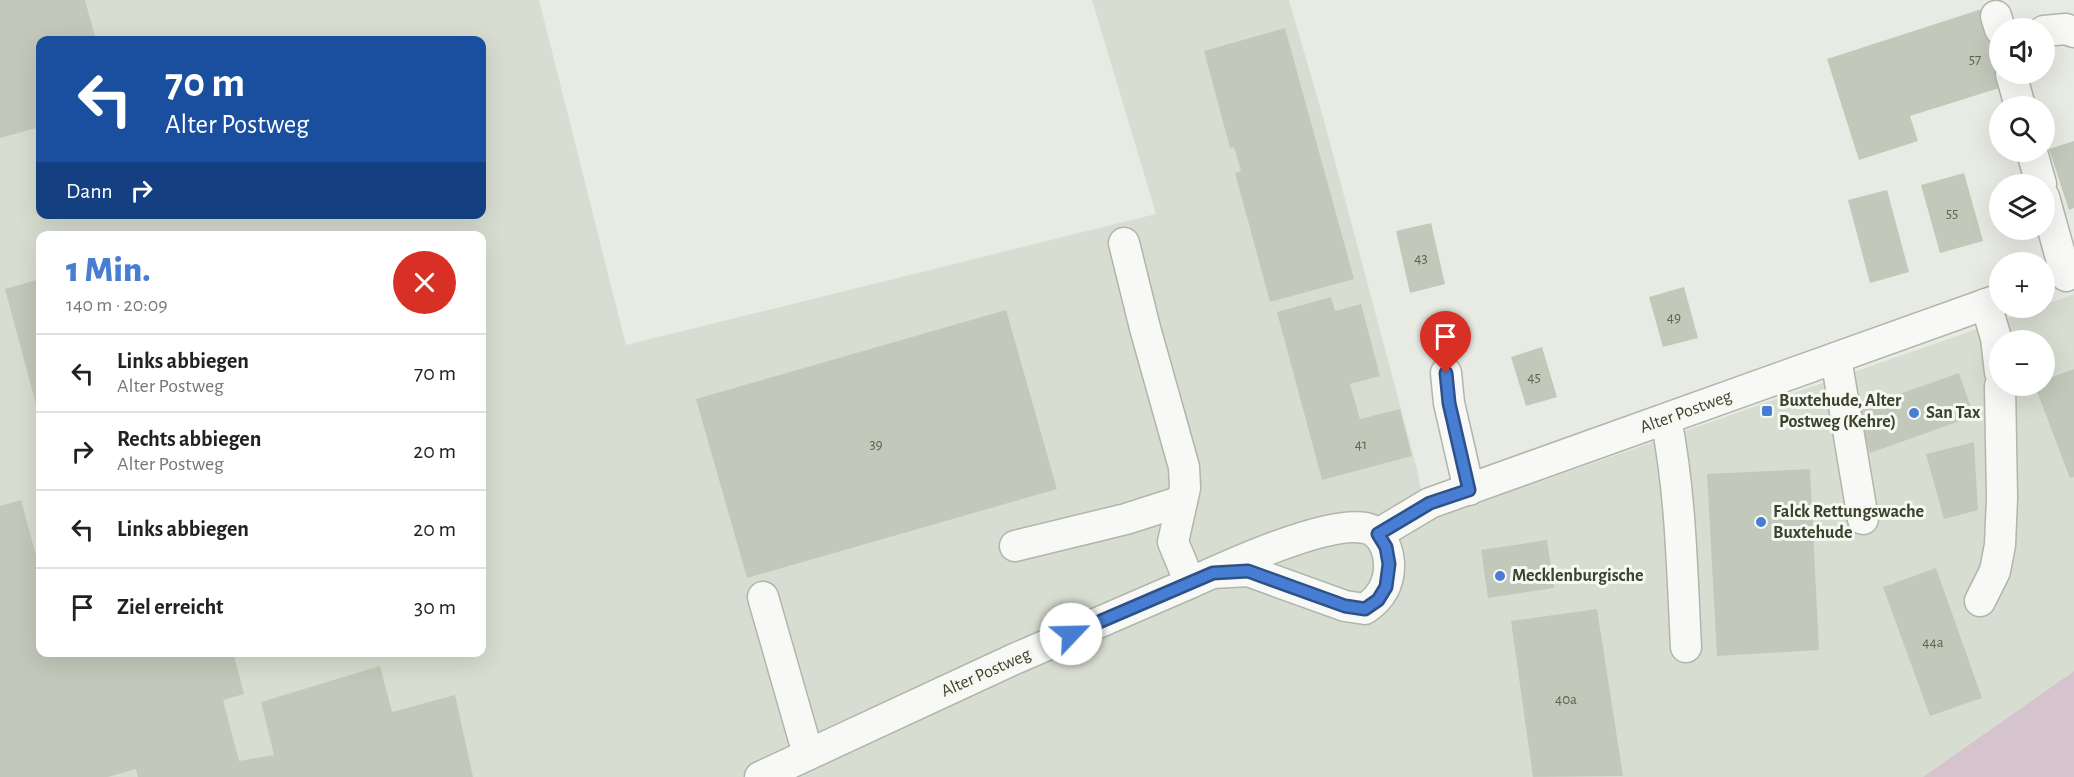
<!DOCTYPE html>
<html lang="de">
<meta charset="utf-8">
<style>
body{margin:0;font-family:"Alegreya Sans",sans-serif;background:#f2f2f2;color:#222;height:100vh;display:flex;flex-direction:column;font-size:22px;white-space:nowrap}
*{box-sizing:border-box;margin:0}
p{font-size:20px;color:#767676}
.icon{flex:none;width:33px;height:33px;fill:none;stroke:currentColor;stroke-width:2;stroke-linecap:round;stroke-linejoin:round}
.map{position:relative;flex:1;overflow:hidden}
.side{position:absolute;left:36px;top:231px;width:450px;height:426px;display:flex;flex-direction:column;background:#fff;border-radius:12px;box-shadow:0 6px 24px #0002}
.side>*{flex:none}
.banner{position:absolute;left:36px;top:36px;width:450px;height:183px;border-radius:12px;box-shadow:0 6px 24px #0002;background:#1a4fa0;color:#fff;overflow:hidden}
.buttons{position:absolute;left:1989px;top:18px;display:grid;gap:12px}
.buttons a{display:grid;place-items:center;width:66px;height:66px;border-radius:50%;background:#fff;box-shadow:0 6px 24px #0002;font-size:30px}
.pin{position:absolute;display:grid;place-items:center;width:51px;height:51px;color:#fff;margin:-62px -26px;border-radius:50% 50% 50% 0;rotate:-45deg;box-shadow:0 0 6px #0007}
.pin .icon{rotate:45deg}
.me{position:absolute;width:66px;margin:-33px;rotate:66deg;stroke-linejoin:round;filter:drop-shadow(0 0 4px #0008)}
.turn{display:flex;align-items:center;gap:21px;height:126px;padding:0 30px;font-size:27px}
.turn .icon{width:78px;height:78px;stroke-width:2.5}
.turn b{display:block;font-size:42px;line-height:51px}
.then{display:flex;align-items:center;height:57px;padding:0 30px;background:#0003;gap:12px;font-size:22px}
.round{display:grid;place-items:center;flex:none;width:63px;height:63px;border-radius:32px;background:#f2f2f2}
.headline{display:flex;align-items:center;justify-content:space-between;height:102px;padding:0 30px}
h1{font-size:36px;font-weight:800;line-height:45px;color:#477dd2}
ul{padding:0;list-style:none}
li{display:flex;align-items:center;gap:18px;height:78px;padding:0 30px;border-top:2px solid #e0e0e0}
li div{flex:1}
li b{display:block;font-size:22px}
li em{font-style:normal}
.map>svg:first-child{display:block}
</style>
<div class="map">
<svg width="2074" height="777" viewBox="0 0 2074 777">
<rect width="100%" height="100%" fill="#e8ebe3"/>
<!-- built -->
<path fill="#d8ddd1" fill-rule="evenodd" d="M0,0H539L626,345L1156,214L1092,0H1289L1323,117L1417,469L1427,521L2037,308H2044L2045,305L2074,294V671L1923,777H0ZM40,40H482V214H40ZM40,236H482V652H40ZM2000,340H2044V386H2000Z"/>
<!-- green -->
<polygon fill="#d5c4cd" points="2074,671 2074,777 1923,777"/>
<!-- building -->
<g fill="#c3c9ba">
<polygon points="0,0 85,0 96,40 40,40 40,127 0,138"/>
<polygon points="1988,7 2000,44 2000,74 2012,84 1910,116 1918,141 1859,160 1827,59"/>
<polygon points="1285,28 1354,279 1270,302 1235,173 1241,171 1234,147 1230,148 1204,51"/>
<polygon points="2074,141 2074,208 2069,210 2049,149"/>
<polygon points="1964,173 1983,241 1940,253 1921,185"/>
<polygon points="1887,190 1909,272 1870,283 1848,200"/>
<polygon points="1431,223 1445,284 1410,293 1396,231"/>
<polygon points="40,279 40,419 5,289"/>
<polygon points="1684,287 1698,338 1663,347 1649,297"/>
<polygon points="1331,297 1335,311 1361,304 1380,376 1350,384 1360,419 1400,409 1412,456 1322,480 1277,312"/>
<polygon points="1006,310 1057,489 747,578 696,399"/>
<polygon points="1542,347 1557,397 1526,406 1511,357"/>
<polygon points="2074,369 2074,477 2070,478 2035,386 2044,386 2044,380"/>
<polygon points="1959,373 1974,416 1870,453 1854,410"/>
<polygon points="1974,442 1978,510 1944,519 1926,454"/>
<polygon points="1810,469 1819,650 1717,656 1707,474"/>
<polygon points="21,500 37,559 40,558 40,652 233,652 244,694 223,700 239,761 274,755 261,702 380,666 392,712 455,695 473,777 138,777 136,769 108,777 0,777 0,506"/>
<polygon points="1547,540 1554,588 1488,598 1481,550"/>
<polygon points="1936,568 1982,698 1930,716 1883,587"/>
<polygon points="1597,609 1623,776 1533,777 1511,621"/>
</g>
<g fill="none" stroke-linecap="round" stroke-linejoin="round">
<defs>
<g id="minor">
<polyline points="1996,16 2000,29"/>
<polyline points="2044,31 2066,29 2074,32"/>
<polyline points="2011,74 2020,106"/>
<polyline points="2032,152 2041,184"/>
<polyline points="2044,197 2066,276"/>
<polyline points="1124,243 1145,328 1184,467 1185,488 1173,542 1190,583"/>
<polyline points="1986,304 1996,338 2000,372"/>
<polyline points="1836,358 1863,519"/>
<polyline points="1446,373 1449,403 1469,490"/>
<path d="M1666,419C1681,494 1682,571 1686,647"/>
<polyline points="1378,534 1430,503 2000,299"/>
<polyline points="1015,546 1126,519 1182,501"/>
<polyline points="763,597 808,754"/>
<polyline points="1980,601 1995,571 2000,545 2002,498 2000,386"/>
<path d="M760,777L1012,660L1190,583C1227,566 1327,520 1365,528C1381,531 1388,548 1389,563C1390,583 1381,598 1365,609L1345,606L1248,571L1213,573"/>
</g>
</defs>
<!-- minor casing -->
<use href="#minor" stroke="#b0b6a8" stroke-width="33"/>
<!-- minor -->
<use href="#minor" stroke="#f8f9f6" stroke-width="30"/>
</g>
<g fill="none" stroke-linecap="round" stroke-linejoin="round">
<defs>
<polyline id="route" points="1071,634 1213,573 1248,571 1345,606 1365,609 1378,600 1386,587 1389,564 1386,547 1378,534 1430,503 1469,490 1449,403 1446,373"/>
</defs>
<!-- route casing -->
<use href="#route" stroke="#2e5188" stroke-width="15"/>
<!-- route -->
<use href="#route" stroke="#477dd2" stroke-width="10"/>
</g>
<!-- markers -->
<g fill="#477dd2" stroke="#f7f8f3" stroke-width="2">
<rect x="1761" y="405" width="12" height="12" rx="3"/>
<circle cx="1914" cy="413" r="6"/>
<circle cx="1761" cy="522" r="6"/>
<circle cx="1500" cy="576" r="6"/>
</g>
<g text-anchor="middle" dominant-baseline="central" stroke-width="6" stroke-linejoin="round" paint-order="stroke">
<!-- number labels -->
<g font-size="15" fill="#5c654e">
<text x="1975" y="59">57</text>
<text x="1952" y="213">55</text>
<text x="1421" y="258">43</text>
<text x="1674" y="317">49</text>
<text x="1534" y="377">45</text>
<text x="876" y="444">39</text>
<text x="1361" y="444">41</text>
<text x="1933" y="642">44a</text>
<text x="1566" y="699">40a</text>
</g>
<!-- poi labels -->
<g font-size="18" font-weight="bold" fill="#3a442a" stroke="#f7f8f3" text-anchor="start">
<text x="1779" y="401">Buxtehude, Alter<tspan x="1779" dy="21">Postweg (Kehre)</tspan></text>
<text x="1926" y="413">San Tax</text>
<text x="1773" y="512">Falck Rettungswache<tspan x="1773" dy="21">Buxtehude</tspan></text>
<text x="1512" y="576">Mecklenburgische</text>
</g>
<!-- street labels -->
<g font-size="18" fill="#3a442a" stroke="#f7f8f3">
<text transform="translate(1686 412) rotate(-20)">Alter Postweg</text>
<text transform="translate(986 673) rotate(-24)">Alter Postweg</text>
</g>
</g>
</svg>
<div class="buttons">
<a><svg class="icon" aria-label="sound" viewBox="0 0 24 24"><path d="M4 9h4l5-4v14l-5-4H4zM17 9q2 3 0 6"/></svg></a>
<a><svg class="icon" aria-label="search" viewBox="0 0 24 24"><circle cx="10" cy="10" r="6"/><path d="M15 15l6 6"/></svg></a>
<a><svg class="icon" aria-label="layers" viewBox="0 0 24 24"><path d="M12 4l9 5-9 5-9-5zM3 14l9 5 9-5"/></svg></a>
<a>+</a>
<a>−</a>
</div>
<div class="pin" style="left:1446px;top:373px;background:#d93025"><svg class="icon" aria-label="arrive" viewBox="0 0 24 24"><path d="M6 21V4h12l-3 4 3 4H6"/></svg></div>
<svg class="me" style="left:1071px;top:634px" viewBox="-20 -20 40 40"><circle r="19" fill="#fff"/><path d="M0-13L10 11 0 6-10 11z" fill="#477dd2"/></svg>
<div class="banner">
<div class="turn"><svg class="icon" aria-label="left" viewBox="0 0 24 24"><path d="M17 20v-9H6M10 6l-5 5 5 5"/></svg><div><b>70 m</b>Alter Postweg</div></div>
<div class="then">Dann<svg class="icon" aria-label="right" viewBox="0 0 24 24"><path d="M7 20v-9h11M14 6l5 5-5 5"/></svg></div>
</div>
<section class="side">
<div class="headline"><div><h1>1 Min.</h1><p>140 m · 20:09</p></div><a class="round" style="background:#d93025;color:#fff"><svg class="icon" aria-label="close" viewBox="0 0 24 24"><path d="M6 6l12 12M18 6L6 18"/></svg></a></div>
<ul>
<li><svg class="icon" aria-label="left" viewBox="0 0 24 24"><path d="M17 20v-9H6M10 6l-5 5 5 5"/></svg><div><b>Links abbiegen</b><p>Alter Postweg</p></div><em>70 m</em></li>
<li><svg class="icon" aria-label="right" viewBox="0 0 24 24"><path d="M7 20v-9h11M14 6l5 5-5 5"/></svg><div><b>Rechts abbiegen</b><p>Alter Postweg</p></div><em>20 m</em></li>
<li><svg class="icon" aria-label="left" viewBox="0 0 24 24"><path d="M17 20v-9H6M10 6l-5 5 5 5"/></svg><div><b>Links abbiegen</b></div><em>20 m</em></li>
<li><svg class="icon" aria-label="arrive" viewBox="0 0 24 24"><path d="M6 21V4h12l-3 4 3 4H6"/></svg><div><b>Ziel erreicht</b></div><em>30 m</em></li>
</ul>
</section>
</div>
